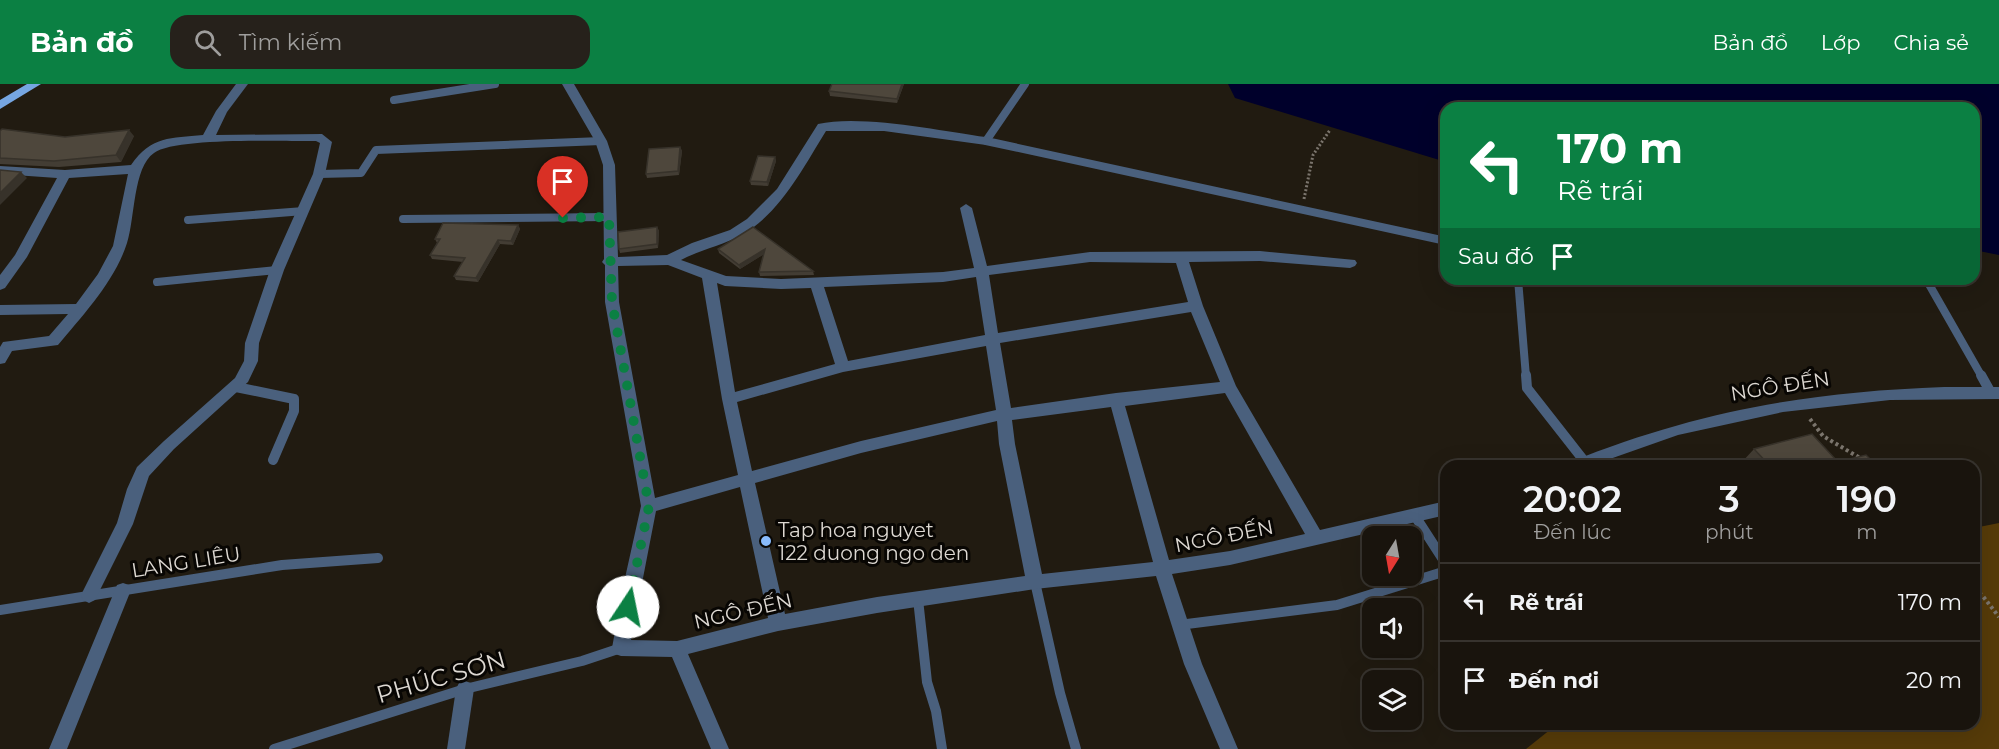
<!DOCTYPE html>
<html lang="vi">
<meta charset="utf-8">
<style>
body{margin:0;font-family:Montserrat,sans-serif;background:#26211b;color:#f1f3f6;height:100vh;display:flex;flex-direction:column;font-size:22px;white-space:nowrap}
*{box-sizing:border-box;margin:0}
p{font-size:20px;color:#9f9e9d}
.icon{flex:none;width:33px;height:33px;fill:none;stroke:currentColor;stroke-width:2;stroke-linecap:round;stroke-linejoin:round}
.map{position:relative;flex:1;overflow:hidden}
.drawer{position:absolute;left:1440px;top:376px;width:540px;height:270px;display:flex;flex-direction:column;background:#19140d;border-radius:18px;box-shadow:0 6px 24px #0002,0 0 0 2px #37332e}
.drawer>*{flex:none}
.banner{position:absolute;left:1440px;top:18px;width:540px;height:183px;border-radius:18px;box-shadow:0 6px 24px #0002,0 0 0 2px #37332e;background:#0b8043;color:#fff;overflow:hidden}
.needle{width:39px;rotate:191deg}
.controls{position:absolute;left:1362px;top:442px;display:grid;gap:12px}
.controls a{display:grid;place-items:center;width:60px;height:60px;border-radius:12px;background:#19140d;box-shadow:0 6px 24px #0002,0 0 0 2px #37332e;font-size:30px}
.pin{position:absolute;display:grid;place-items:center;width:51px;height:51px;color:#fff;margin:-62px -26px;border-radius:50% 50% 50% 0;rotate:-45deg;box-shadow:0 0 6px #0007}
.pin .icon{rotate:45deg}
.me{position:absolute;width:66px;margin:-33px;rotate:11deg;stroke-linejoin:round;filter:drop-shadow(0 0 4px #0008)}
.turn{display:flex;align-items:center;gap:21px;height:126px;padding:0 18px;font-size:27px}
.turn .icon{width:78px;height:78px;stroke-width:2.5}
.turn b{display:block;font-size:42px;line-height:51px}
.then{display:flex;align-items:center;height:57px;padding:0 18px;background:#0003;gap:12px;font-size:22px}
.eta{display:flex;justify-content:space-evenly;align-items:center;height:102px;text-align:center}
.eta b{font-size:36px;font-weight:600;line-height:42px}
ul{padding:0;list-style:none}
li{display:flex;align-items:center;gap:18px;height:78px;padding:0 18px;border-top:2px solid #37332e}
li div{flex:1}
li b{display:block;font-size:22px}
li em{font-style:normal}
header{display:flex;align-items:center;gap:36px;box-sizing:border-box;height:84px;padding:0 30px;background:#0b8043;color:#fff}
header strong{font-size:28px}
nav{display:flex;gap:33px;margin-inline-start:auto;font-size:21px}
.search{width:420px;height:54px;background:#26211b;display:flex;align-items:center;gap:15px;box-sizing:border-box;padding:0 21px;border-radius:18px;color:#9f9e9d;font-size:22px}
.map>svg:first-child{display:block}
</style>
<header>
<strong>Bản đồ</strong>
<div class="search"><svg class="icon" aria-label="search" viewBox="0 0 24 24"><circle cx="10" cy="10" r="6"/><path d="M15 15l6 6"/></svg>Tìm kiếm</div>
<nav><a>Bản đồ</a><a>Lớp</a><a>Chia sẻ</a></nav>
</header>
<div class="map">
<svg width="1999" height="665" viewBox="0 0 1999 665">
<rect width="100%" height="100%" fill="#211b11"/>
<!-- forest -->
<polygon fill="#563b09" points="1999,439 1999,665 1526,665 1556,641 1974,640 1974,444"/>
<!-- water -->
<polygon fill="#00002b" points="1228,0 1999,0 1999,171 1974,166 1974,24 1446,24 1446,78 1235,14"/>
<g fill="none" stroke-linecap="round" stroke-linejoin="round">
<!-- path-far1 -->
<polyline stroke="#7b756d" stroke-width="3" stroke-dasharray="2 2" stroke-linecap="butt" points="1304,115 1313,71 1330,46"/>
<!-- path -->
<g stroke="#7b756d" stroke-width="4" stroke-dasharray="3 3" stroke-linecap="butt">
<polyline points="1810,335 1823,352 1860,374"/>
<polyline points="1974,506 1982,511 1999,533"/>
</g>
<!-- lane-far1 -->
<g stroke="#4a607d" stroke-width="8">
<polyline points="1025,0 986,57 1446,157"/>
<polyline points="394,16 495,0"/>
<polyline points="319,90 361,89 376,66 601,57"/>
<polyline points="403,135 609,133"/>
<polyline points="188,136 304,127"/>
<polyline points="1518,195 1526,293"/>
<polyline points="1926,195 1982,293"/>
<polyline points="157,198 277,186"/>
</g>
<!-- lane -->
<g stroke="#4a607d" stroke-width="10">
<polyline points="1526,291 1527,304 1585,378"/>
<polyline points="1981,291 1991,309"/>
<polyline points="236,303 294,315 294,327 273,376"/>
<polyline points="1415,432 1446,480"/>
<polyline points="1035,498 1060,609 1076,665"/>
<polyline points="918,515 927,598 936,627 942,665"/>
<polyline points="0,526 282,481 378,474"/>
<polyline points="1179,541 1337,521 1446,487"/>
<polyline points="274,665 465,605 582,577 621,564"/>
</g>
<!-- street -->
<g fill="#4a607d" fill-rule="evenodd">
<path d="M236,0H248L227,28L216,51L322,50L332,58L325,90L284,186L259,259L258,277L248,298L174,365L149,392L133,440L95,516L89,519L83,516L81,511L117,439L127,405L137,383L164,357L235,294L244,277L245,259L270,186L313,90L320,59L316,57H303C274,57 174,54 154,69C133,83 135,135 127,159C115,197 83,231 58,261L12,267L5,279L0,280V263L3,258L49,252L68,230L0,231V221L76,220L98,190L113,162L128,90L69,94L27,173L5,204L0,206V191L15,171L57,94L0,90V82L65,86L131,81C151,52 171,54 203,51L216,27Z"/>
<path d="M562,0H574L607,57L615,81L618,173L667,171L692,159L730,146L747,135L777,105L818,40C861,30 941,47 986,53L992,57L986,61L884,47H826C803,84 781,128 742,151C723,161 700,166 681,176L726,192L781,195L943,188L974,184L960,124L966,120L972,124L987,182L1090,168L1260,167L1355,176L1357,179L1355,182L1350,184L1260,177L1189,178L1203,222L1236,302L1320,446L1446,417V431L1230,481L1172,490L1202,580L1238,665H1220L1184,580L1156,492L1035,505L877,529L778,547L688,570L729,665H711L672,573L621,572L615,570L612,564L623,503L641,422L605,218V181L602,178L604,175L603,81L595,57ZM1090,178L1176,179L1188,218L998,249L989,191ZM668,181L702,194L722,315L738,391L655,414L619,218L618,182ZM976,193L985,251L848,277L824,203L943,198ZM717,199L725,202L781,205L811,204L835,280L735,308ZM1191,228L1220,298L1116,309L1011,324L1000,259ZM986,262L996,326L861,357L752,387L737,318L843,288ZM1225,309L1305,450L1230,467L1169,476L1125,322ZM1111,323L1153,478L1042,490L1015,360L1012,336ZM997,337L999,360L1025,492L877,513L785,530L755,399L861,369ZM740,403L768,534L677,557L631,556L656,427Z"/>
<path d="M1944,303H1999V315L1890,316L1783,328L1678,351L1590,382H1567L1570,378C1698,327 1807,308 1944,303Z"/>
<polygon points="123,499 129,501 131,506 67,665 49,665 115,506 117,501"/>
<polygon points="465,597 471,599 474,605 465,665 447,665 456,605 459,599"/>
</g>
<!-- primary -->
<polygon fill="#76a6e2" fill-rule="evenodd" points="27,0 41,0 0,25 0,16"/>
</g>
<!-- wall -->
<g fill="#433d34">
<polygon points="904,0 897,19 830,12 829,7"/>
<polygon points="0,47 65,53 134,52 121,78 59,83 0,80"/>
<polygon points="680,63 682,67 679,91 647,94 646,90"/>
<polygon points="775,73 776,77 768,102 751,101 750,97"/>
<polygon points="518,141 520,145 513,161 500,160 478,198 456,196 454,192 463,178 432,175 430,171 437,159 435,155"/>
<polygon points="657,143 659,147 658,164 620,169 619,165"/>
<polygon points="753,143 813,187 814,191 760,192 759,188 764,170 740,185 719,169 718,165"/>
<polygon points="1754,365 1838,378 1877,382 1744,382 1741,379"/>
</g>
<!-- shaded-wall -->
<g fill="#37322a">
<polygon points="902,0 904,0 897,19 897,15"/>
<polygon points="129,46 134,52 121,78 116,71"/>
<polygon points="680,63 682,67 679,91 678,87"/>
<polygon points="775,73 776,77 768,102 767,98"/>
<polygon points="21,88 27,94 0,121 0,109"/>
<polygon points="518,141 520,145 513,161 511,157"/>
<polygon points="657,143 659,147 658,164 657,160"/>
<polygon points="498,156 500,160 478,198 476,194"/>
<polygon points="765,165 766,169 740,185 739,181"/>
</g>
<!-- building -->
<g fill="#4e473c" stroke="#37322a" stroke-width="1.5">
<polygon points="832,0 902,0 897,15 829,7"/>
<polygon points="2,45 65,53 129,46 116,71 54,77 0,74 0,47"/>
<polygon points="680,63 678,87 646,90 649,65"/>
<polygon points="758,72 775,73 767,98 750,97"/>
<polygon points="0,86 21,88 0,109"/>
<polygon points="443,139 518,141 511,157 498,156 476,194 454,192 465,174 430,171 440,155 435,155"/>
<polygon points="657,143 657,160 619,165 618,148"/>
<polygon points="753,143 813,187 759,188 765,165 739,181 718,165"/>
<polygon points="1812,350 1838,378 1866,371 1877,382 1770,382 1754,365"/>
</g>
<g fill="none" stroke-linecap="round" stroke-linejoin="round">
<!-- route -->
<polyline stroke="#0b8043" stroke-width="10" stroke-dasharray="0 18" points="563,134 609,133 612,218 649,422 628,523"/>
</g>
<!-- markers -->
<circle fill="#88bbfc" stroke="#080603" stroke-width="2" cx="766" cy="457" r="6"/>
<g text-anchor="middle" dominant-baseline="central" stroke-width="6" stroke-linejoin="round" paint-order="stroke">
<!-- street labels -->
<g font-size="20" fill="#ddd8d2" stroke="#080603">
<text transform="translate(1780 302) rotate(-9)">NGÔ ĐẾN</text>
<text transform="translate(1224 452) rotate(-11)">NGÔ ĐẾN</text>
<text transform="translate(186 478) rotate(-9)">LANG LIÊU</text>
<text transform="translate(743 527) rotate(-13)">NGÔ ĐẾN</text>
</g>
<!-- poi labels -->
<g font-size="20" fill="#ddd8d2" stroke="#080603" text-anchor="start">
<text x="778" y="446">Tap hoa nguyet<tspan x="778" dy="23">122 duong ngo den</tspan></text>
</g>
<!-- near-street labels -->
<g font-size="24" fill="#ddd8d2" stroke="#080603">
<text transform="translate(441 593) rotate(-16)">PHÚC SƠN</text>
</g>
</g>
</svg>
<div class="controls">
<a><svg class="needle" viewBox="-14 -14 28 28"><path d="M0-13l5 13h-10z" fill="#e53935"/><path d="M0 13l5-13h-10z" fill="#9f9e9d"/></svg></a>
<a><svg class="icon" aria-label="sound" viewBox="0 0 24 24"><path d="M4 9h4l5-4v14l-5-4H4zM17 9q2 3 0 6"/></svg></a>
<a><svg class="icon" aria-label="layers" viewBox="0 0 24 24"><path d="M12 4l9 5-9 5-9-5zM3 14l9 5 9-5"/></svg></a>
</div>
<div class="pin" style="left:563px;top:134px;background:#d93025"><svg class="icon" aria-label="arrive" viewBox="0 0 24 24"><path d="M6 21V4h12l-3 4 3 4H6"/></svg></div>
<svg class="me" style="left:628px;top:523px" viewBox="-20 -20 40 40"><circle r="19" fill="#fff"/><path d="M0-13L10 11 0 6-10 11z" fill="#0b8043"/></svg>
<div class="banner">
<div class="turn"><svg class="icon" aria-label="left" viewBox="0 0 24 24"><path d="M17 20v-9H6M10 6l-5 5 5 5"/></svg><div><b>170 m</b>Rẽ trái</div></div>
<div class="then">Sau đó<svg class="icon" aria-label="arrive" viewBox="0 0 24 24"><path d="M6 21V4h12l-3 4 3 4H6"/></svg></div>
</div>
<section class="drawer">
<div class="eta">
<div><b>20:02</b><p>Đến lúc</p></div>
<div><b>3</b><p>phút</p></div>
<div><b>190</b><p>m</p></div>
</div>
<ul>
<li><svg class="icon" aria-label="left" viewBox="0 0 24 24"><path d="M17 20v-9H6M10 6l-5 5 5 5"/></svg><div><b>Rẽ trái</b></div><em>170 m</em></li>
<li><svg class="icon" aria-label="arrive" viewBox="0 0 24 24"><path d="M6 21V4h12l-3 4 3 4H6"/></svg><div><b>Đến nơi</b></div><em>20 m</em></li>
</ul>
</section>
</div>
